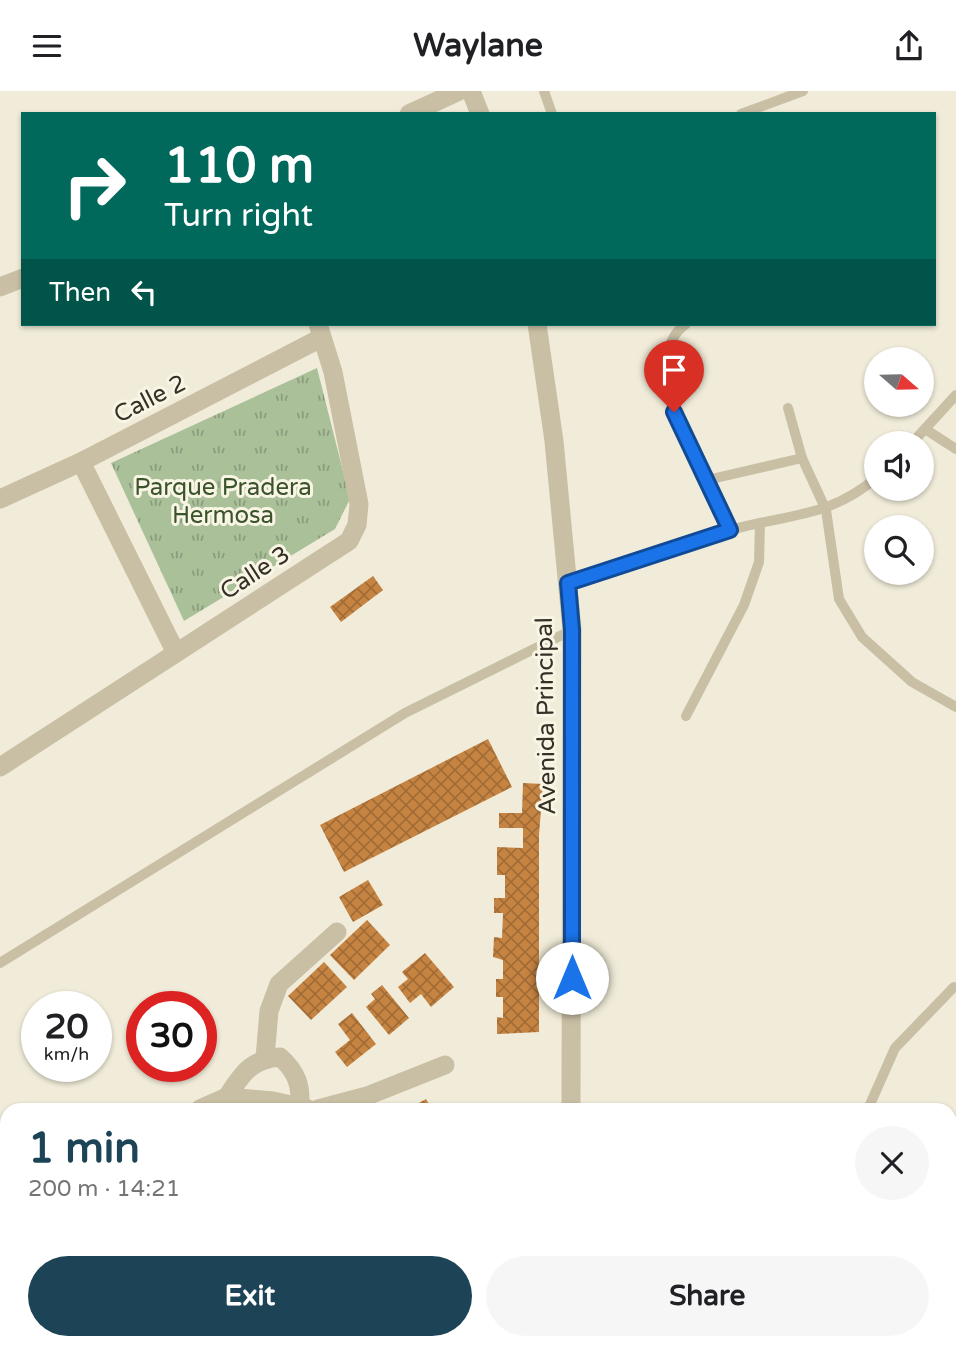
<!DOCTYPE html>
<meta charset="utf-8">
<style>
body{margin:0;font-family:"Varela Round",sans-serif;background:#f6f6f6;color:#202124;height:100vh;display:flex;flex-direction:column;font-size:26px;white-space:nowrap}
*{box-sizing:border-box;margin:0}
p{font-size:23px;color:#757577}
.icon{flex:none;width:38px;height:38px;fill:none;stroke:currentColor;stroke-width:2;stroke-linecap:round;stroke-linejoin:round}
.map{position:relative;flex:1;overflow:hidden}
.panel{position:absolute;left:0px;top:1012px;width:957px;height:247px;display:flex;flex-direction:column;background:#fff;border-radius:21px 21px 0 0;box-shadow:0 2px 5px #0004}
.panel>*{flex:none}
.hud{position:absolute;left:21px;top:21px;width:915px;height:214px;border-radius:0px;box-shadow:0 2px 5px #0004;background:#00695c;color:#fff;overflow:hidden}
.needle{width:46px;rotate:110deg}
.tools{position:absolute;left:864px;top:256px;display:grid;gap:14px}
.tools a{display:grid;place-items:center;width:70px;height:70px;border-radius:50%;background:#fff;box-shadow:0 2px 5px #0004;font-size:35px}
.speed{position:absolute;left:21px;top:900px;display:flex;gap:14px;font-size:35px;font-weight:700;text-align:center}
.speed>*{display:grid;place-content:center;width:91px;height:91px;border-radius:50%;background:#fff;box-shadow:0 2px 5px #0004;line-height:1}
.speed small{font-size:18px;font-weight:400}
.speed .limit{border:10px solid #d22;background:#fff;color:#111}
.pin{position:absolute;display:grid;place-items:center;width:60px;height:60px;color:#fff;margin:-72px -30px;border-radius:50% 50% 50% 0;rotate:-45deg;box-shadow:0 0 7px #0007}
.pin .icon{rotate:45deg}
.me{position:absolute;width:77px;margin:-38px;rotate:0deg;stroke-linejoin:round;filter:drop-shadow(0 0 5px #0008)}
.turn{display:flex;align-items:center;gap:24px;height:147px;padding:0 28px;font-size:32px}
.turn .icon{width:91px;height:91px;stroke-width:2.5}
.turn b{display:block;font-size:49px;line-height:60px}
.then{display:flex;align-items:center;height:66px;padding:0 28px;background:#0003;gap:14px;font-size:26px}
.round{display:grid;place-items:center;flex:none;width:74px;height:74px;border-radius:37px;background:#f6f6f6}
.overview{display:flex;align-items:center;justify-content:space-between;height:119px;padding:0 28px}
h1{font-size:42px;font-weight:700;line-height:52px;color:#1c4456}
.button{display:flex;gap:14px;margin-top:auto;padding:14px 28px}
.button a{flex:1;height:80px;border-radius:42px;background:#1c4456;color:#fff;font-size:28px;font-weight:700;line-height:80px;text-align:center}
.button a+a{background:#f6f6f6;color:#202124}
header{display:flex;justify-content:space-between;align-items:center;height:91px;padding:0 28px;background:#fff;font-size:32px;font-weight:700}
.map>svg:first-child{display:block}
</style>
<header><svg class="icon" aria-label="menu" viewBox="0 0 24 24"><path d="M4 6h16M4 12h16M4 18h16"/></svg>Waylane<svg class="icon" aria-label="share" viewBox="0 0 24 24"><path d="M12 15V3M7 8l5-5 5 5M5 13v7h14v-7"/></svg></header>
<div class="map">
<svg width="956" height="1258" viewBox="0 0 956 1258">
<defs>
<pattern id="park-tufts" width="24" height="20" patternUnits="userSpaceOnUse" patternTransform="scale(1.75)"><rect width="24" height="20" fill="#a9c099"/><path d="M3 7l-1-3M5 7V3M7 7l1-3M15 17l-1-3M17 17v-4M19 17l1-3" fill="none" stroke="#8a9c7d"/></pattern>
<pattern id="building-cross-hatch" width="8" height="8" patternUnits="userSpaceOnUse" patternTransform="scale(1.75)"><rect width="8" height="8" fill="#c68442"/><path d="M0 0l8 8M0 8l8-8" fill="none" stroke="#a26c37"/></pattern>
</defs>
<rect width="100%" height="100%" fill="#f1ecd9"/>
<!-- park -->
<polygon fill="url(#park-tufts)" points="317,277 350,408 335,438 184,530 111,372"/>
<!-- building -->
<g fill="url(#building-cross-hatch)">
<polygon points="373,485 383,499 341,531 330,516"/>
<polygon points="488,648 512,696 344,781 320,734"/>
<polygon points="523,692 543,693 539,744 539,941 497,943 497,926 503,927 503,906 496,906 496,888 503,888 503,869 493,866 494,846 502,847 503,822 494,822 494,807 505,807 505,784 497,784 497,756 523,757 523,737 499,737 499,722 522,722"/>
<polygon points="368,789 383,814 353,831 339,806"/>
<polygon points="367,829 390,854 354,889 330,864"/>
<polygon points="425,862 454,896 431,916 421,903 410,912 398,896 408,888 402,881"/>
<polygon points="324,871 347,896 311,929 288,905"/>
<polygon points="382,894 409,927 389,944 366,916 375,908 371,903"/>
<polygon points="352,922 376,953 347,976 335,961 350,949 338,933"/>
<polygon points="426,1008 432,1018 408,1018"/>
<polygon points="43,1251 81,1251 78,1258 40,1258"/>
<polygon points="383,1251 436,1251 435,1258 382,1258"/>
<polygon points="468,1251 528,1251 528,1256 467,1258"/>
</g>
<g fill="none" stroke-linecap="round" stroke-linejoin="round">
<!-- service -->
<g stroke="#c9bfa5" stroke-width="10">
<polyline points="544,0 552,23"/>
<polyline points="741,23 803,0"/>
<path d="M686,233C632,269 710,396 730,439"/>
<polyline points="788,317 802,367 826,419 839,508 862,546 912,591 956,616"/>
<polyline points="925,338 956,358"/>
<polyline points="912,352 956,304"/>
<polyline points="707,389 802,367"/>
<path d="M568,492C621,474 674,456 727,440C784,423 829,428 877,386"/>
<polyline points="686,625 744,514 759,471 760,432"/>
<polyline points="0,872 405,622 572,539"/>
<polyline points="868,1018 895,957 954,896"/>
<polyline points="921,1251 924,1258"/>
</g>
<!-- minor -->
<g stroke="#c9bfa5" stroke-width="19">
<polyline points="471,0 480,23"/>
<polyline points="409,23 459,0"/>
<polyline points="0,196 23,187"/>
<polyline points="537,233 554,350 572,539 571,1018"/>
<polyline points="81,371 176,562"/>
<polyline points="0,408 81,371 321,247"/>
<polyline points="0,676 349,450 357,434 359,413 333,281 318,233"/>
<polyline points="265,967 269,920 279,893 337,841"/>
<path d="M227,1006C242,983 251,968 280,966C297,981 301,994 300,1016"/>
<polyline points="200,1018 227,1006 273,1010 308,1018"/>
<polyline points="318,1018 367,1005 445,974"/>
<polyline points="0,1158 7,1160"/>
<polyline points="220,1251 235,1258"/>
<polyline points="555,1258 555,1251"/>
</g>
</g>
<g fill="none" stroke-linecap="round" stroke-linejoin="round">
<defs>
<polyline id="route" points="572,887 572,539 568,492 730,439 674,321"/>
</defs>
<!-- route casing -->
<use href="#route" stroke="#114b97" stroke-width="18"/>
<!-- route -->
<use href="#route" stroke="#1a73e8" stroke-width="12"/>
</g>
<g text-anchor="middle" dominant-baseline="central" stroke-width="6" stroke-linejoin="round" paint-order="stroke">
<!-- street labels -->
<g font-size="24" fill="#352f26" stroke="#f9f5e5">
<text transform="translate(150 308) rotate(-27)">Calle 2</text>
<text transform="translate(255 482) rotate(-33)">Calle 3</text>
<text transform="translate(546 625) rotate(-91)">Avenida Principal</text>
</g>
<!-- park labels -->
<g font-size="24" fill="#3a532a" stroke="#f9f5e5">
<text x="223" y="396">Parque Pradera<tspan x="223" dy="28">Hermosa</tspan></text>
</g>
</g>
</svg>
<div class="tools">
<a><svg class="needle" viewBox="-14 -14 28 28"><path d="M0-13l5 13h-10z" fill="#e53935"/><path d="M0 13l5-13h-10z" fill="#757577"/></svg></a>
<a><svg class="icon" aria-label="sound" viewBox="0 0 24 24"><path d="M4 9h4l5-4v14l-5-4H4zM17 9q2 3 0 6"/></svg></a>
<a><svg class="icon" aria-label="search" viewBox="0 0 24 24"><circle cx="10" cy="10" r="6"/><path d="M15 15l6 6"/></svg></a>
</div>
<div class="speed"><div>20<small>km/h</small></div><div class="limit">30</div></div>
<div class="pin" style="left:674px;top:321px;background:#d93025"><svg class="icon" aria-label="arrive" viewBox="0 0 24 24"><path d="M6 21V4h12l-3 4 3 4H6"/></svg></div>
<svg class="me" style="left:572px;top:887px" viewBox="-20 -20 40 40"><circle r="19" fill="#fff"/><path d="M0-13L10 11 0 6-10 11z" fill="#1a73e8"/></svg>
<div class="hud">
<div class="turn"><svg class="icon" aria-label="right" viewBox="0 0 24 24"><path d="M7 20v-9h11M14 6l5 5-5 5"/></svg><div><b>110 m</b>Turn right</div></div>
<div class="then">Then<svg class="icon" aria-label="left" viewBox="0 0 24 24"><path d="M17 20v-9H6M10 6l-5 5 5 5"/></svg></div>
</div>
<section class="panel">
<div class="overview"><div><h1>1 min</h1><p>200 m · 14:21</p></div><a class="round"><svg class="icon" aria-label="close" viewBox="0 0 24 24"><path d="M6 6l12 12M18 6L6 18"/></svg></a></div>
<div class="button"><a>Exit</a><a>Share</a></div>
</section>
</div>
